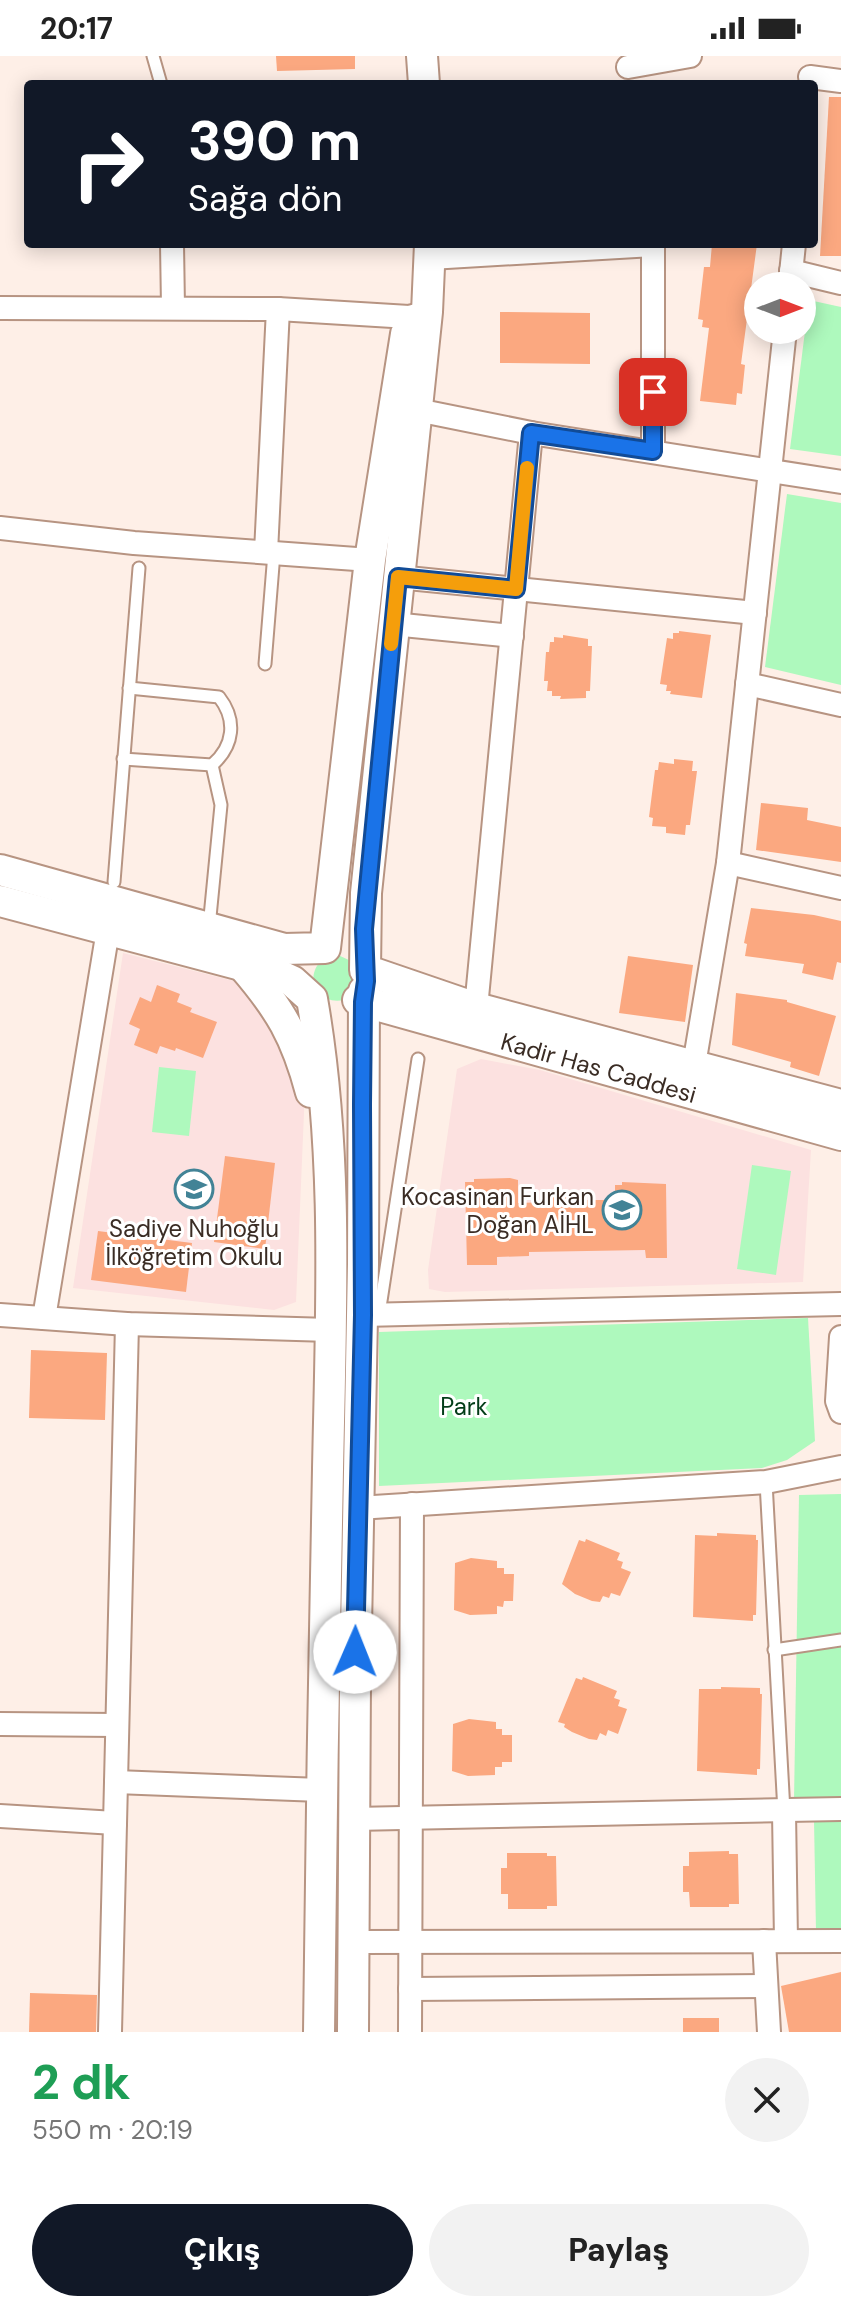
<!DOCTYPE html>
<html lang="tr">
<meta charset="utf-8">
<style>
body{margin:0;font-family:"DM Sans",sans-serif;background:#f2f2f2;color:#222;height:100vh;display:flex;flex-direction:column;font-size:30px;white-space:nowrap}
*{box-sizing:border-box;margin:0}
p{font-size:26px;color:#767676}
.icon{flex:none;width:44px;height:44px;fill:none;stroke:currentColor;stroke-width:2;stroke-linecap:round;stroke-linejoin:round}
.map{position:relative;height:1976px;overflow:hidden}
.panel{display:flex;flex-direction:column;background:#fff;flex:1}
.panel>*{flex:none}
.guide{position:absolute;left:24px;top:24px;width:794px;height:168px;border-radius:8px;box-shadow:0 4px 20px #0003;background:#111827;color:#fff;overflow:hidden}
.needle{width:52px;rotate:90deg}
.buttons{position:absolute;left:744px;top:216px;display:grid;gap:16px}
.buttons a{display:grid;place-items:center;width:72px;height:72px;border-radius:50%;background:#fff;box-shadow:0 4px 20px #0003;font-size:40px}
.pin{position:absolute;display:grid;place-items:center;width:68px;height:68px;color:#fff;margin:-34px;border-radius:16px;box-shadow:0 4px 12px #0006}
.me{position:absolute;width:88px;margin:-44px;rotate:1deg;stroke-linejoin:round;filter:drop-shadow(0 0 6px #0008)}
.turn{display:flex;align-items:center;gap:28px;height:168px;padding:0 32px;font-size:36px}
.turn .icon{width:104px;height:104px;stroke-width:2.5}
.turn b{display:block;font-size:56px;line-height:68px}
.round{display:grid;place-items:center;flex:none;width:84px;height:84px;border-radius:42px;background:#f2f2f2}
.summary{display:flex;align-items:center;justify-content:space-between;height:136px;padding:0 32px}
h1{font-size:48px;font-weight:800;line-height:60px;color:#1e9e55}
.primary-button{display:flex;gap:16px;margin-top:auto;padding:16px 32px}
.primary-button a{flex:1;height:92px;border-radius:48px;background:#111827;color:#fff;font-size:32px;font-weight:800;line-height:92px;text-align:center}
.primary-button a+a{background:#f2f2f2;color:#222}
.status{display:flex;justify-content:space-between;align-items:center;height:56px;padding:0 40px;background:#fff;direction:ltr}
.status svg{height:22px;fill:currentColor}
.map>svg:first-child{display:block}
</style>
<div class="status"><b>20:17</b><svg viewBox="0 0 49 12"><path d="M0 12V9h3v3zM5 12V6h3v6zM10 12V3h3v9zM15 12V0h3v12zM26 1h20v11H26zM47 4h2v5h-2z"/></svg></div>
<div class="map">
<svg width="841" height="1976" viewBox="0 0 841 1976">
<rect width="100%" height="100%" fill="#feefe7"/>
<!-- education -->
<g fill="#fce1e0">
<polygon points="123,897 242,927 305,1033 296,1246 274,1254 73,1232"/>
<polygon points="481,1003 540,1014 811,1094 803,1226 445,1236 429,1233 428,1214 457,1013"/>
</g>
<!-- green -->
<g fill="#aef9bd">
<polygon points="809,244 841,251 841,400 790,393"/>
<polygon points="787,438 841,447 841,629 765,611"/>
<path d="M338,899L351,905L359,918L344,944C308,951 301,902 338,899Z"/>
<polygon points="159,1011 196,1015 189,1080 152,1076"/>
<polygon points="752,1109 791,1115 776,1219 737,1213"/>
<polygon points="808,1262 815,1385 787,1404 762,1412 379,1430 379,1276"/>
<polygon points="841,1438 841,1744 794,1745 799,1439"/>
<polygon points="814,1764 841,1764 841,1874 816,1876"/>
</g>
<!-- building -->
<g fill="#fba880">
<polygon points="276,0 355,0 355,13 277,15"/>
<polygon points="829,41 841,41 841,200 820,200"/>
<polygon points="712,188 757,188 741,308 745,309 742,338 737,337 736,349 700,345 709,272 702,271 703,264 698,263 704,211 710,211"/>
<polygon points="500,256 590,257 590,308 500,307"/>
<polygon points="679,575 711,579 702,642 670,638 671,635 666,635 667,629 660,628 667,582 673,583 673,577 679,577"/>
<polygon points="563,579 588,583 588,590 592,590 590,635 586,635 586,642 560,643 561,640 552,640 552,635 547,635 548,625 544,625 546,596 549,596 550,586 554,586 554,581 563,582"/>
<polygon points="674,703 693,705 692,715 697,715 690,769 686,769 685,779 666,777 666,771 652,770 653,762 649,761 655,714 658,714 659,706 674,708"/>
<polygon points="761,747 808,752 807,764 841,771 841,806 756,794"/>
<polygon points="751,852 814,859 841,865 841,907 837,906 833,924 802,917 804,908 745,900 747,888 744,887"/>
<polygon points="628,900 693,909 685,966 619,957"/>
<polygon points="157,929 180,938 177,946 192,952 190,956 217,966 203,1002 176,992 175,995 160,990 157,998 134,989 140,973 129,968 140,941 151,946"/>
<polygon points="736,937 787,944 787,946 836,960 819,1020 790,1011 791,1006 732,989"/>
<polygon points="225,1100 275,1107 265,1193 214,1186"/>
<polygon points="510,1122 518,1124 518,1147 549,1146 549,1136 583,1136 583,1144 615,1144 615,1129 622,1129 622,1126 666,1128 667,1202 646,1202 645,1194 529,1196 529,1200 497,1201 497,1209 467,1209 465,1126 474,1126 474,1123"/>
<polygon points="98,1175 192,1187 186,1236 91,1224"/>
<polygon points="31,1294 107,1297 105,1364 29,1362"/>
<polygon points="717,1477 756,1479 756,1484 758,1484 756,1559 753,1559 753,1565 693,1561 695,1479 717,1480"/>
<polygon points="586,1483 620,1497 617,1504 623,1506 621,1512 631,1516 620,1540 611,1537 609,1542 603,1540 600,1546 592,1545 575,1538 562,1528 579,1484 585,1486"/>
<polygon points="471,1502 497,1505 497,1512 504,1512 504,1518 514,1518 513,1545 504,1545 503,1551 497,1550 497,1558 470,1559 454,1554 455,1507"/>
<polygon points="583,1621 617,1635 614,1642 620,1644 618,1650 627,1653 618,1678 608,1674 606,1680 600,1677 597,1684 589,1683 572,1676 564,1671 565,1668 558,1666 576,1622 582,1624"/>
<polygon points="721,1631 760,1632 760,1638 762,1638 760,1713 757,1713 757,1719 697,1715 699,1633 721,1633"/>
<polygon points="469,1663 496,1666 496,1673 502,1673 502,1679 512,1679 512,1706 502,1706 502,1711 495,1711 495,1719 468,1720 452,1715 453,1668"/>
<polygon points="729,1795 729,1798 738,1798 739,1848 729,1848 729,1851 690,1851 689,1836 683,1836 683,1810 689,1810 689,1796"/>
<polygon points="507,1797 547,1797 547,1800 556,1800 557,1850 547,1850 547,1853 508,1853 508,1838 501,1838 501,1812 507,1812"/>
<polygon points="841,1916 841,1976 789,1976 781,1930"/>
<polygon points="30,1937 97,1939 96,1976 29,1976"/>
<rect x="683" y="1962" width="36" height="14"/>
</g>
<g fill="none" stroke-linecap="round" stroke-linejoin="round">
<defs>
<g id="lane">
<polyline points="153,0 161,28"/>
<polyline points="265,608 274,497"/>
<path d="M123,703L212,709C234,690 237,664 219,641L129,632"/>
<polyline points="114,826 139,512"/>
<polyline points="209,871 221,749 212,709"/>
<polyline points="379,1258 418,1003"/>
<polyline points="766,1426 784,1756"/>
<polyline points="774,1594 841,1584"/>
</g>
<g id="street">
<polyline points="628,11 690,0"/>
<polyline points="810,21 841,25"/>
<polyline points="172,188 173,251"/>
<polyline points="653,188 653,395"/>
<polyline points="430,202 653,189"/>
<polyline points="791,215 841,227"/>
<polyline points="790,227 794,188"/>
<polyline points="0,252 278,253 409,261 427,256"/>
<polyline points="417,354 531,377 841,426"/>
<polyline points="0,472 134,487 370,504"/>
<polyline points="266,496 278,253"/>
<polyline points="398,521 755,557"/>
<polyline points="393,568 512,580"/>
<polyline points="747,628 841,649"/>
<polyline points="728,807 841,832"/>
<polyline points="476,952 531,377"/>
<polyline points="694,1009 728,807 785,274"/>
<polyline points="0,1259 127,1268 330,1274"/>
<polyline points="363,1259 841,1248"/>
<polyline points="44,1262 108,874"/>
<polyline points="841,1281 837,1345 841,1356"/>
<polyline points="358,1452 766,1426 841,1411"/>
<polyline points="0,1668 117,1669"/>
<polyline points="116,1726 321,1734"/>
<polyline points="784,1756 786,1885"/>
<polyline points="0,1760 115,1767"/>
<polyline points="354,1763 841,1753"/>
<polyline points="764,1885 769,1976"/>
<polyline points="353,1886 841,1885"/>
<polyline points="410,1933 766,1930"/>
<polyline points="110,1976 127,1268"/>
<polyline points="410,1976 412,1448"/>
</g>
<g id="secondary">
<polyline points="422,0 424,28"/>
<polyline points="430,188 427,256 366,837 365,914 476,952 841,1049"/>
<polyline points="0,814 284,893 325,892 370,504 406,278"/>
<path d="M0,845L279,919L292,925L312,943C339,1097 331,1257 328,1413C324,1601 321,1788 319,1976"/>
<path d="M243,910C280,953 296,980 311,1036"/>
<path id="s1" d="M358,944L841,1079"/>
<polyline points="353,1976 355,1624 363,1208 364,935"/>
</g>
</defs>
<!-- lane casing -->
<use href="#lane" stroke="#b79482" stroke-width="15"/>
<!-- street casing -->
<use href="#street" stroke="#b79482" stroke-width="26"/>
<!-- secondary casing -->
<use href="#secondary" stroke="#b79482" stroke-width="34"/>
<!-- lane -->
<use href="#lane" stroke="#fff" stroke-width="11"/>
<!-- street -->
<use href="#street" stroke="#fff" stroke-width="22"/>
<!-- secondary -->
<use href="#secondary" stroke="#fff" stroke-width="30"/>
</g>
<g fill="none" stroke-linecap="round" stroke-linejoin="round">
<defs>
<polyline id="route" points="355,1596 363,1259 362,1049 363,946 366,925 364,873 398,521 516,533 531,377 653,395 653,336"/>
</defs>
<!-- route casing -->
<use href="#route" stroke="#114b97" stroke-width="20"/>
<!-- route -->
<use href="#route" stroke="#1a73e8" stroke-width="14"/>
<!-- slow -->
<polyline stroke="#f59e0b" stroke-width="14" points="391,588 398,521 516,533 527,412"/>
</g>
<!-- icons -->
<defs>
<symbol id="school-ring" viewBox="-11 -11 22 22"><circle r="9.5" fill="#fff" stroke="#428396" stroke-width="1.5"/><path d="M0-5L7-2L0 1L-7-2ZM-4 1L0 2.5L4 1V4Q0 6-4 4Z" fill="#428396"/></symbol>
</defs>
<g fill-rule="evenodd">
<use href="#school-ring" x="172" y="1111" width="44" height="44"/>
<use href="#school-ring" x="600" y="1132" width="44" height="44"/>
</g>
<g text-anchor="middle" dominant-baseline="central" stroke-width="6" stroke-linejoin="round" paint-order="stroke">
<!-- street labels -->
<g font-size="24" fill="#3a2c24" stroke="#fff">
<text stroke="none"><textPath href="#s1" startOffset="250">Kadir Has Caddesi</textPath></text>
</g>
<!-- poi labels -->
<g font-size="24" fill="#3a2c24" stroke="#fff" text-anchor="end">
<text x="594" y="1140">Kocasinan Furkan<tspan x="594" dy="28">Doğan AİHL</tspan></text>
<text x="194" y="1172" text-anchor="middle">Sadiye Nuhoğlu<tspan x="194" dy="28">İlköğretim Okulu</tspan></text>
</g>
<!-- park labels -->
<g font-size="24" fill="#033d18" stroke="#fff">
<text x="464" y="1350">Park</text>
</g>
</g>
</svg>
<div class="buttons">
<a><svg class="needle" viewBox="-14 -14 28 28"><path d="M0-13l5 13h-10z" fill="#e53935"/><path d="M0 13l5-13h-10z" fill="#767676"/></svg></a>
</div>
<div class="pin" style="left:653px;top:336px;background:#d93025"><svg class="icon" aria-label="arrive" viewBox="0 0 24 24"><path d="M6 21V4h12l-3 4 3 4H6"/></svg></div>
<svg class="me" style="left:355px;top:1596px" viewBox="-20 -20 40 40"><circle r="19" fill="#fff"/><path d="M0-13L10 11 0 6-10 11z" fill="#1a73e8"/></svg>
<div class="guide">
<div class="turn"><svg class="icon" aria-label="right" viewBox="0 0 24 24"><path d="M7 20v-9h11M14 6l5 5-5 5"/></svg><div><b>390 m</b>Sağa dön</div></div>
</div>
</div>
<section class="panel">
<div class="summary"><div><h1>2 dk</h1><p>550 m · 20:19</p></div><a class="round"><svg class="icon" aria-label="close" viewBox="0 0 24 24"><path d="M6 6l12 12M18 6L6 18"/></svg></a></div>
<div class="primary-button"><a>Çıkış</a><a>Paylaş</a></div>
</section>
